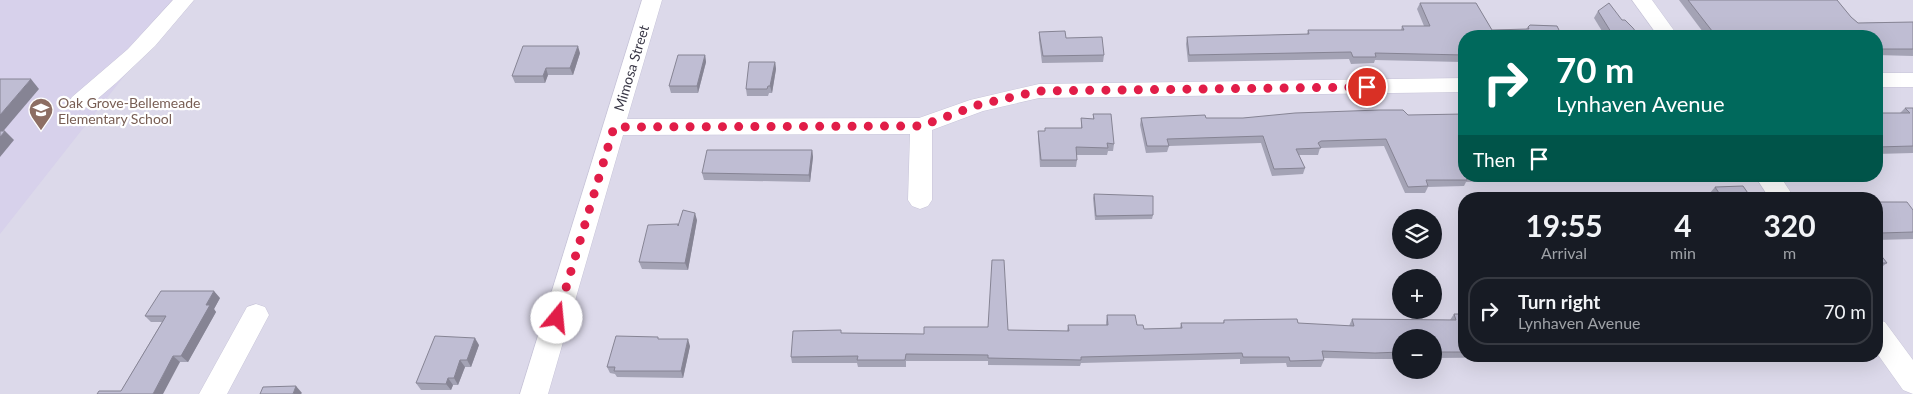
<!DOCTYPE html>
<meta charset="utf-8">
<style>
body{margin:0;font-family:Lato,sans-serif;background:#20242c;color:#f1f3f6;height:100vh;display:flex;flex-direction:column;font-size:19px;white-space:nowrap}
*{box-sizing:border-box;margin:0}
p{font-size:16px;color:#9ea1a6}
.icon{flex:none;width:28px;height:28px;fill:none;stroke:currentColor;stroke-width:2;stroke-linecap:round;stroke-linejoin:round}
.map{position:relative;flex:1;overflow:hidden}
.panel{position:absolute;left:1458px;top:192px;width:425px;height:170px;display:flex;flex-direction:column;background:#171b24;border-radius:20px;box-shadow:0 5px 20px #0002}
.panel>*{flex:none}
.banner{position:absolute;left:1458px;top:30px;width:425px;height:152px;border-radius:20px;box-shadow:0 5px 20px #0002;background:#00695c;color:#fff;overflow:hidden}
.buttons{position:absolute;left:1392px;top:209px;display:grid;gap:10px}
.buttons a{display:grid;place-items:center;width:50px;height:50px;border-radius:50%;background:#171b24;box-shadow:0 5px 20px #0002;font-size:25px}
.pin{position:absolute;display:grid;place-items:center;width:42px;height:42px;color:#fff;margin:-21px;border:2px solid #fff;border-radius:50%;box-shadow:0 1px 5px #0007}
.me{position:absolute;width:55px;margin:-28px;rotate:17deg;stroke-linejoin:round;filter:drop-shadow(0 0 4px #0008)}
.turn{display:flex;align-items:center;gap:18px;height:105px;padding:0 15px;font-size:22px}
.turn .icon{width:65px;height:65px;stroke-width:2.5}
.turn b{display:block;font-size:35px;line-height:42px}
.then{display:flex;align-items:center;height:48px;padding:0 15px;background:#0003;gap:10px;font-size:19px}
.eta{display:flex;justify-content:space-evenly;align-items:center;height:85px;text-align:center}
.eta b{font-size:30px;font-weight:700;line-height:35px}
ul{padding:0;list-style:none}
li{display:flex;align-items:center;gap:15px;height:68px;margin:0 10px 8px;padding:0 5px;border:2px solid #363941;border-radius:20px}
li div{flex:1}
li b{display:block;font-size:19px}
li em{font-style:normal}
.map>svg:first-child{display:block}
</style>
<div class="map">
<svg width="1913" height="394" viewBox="0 0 1913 394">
<rect width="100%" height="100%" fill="#e9e6f2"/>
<!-- residential -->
<path fill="#dcd9ea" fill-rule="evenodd" d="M0,0H1913V394H0ZM1464,36H1876V176H1464ZM1464,199H1876V356H1464ZM1401,218H1434V250H1401ZM1401,278H1434V310H1401ZM1401,338H1434V370H1401Z"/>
<!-- education -->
<polygon fill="#d7d1eb" points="0,0 184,0 0,234"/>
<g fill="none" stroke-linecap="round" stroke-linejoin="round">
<defs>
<g id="street">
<polygon points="173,0 194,0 155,46 116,83 88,107 80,109 72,107 69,102 72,97 128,49"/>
<polygon points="642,0 662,0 627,119 919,118 970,100 1039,84 1464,78 1464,92 1039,98 983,111 932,130 932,200 928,206 920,209 912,206 908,200 910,134 623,135 548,394 520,394"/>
<polygon points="1632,0 1652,0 1678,36 1658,36"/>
<rect x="1876" y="73" width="37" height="14"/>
<polygon points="1755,176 1780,176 1795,199 1770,199"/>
<polygon points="256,304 265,307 269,315 227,394 199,394 247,307"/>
<polygon points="1876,319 1885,322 1913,360 1913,394 1903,390 1876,352"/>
</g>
</defs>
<!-- street casing -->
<use href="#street" stroke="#c7c4d8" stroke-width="1"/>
<!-- street -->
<use href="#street" fill="#fff" fill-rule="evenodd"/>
</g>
<!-- wall -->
<g fill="#a4a3b5">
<polygon points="1679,0 1837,0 1851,17 1858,23 1913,22 1913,56 1876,55 1876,36 1706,36"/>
<polygon points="1420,3 1476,3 1492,30 1526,29 1530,25 1557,26 1562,36 1464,36 1464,59 1462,62 1375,60 1374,63 1351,64 1349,59 1188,62 1186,44 1187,37 1307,34 1308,30 1401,30 1402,26 1424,26 1417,9"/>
<polygon points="1598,11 1622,20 1639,36 1605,36 1594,18"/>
<polygon points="1039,32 1066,38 1104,55 1103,62 1042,63 1039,39"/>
<polygon points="580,53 573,75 548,75 545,83 515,83 512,76"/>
<polygon points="705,55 706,62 698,93 671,93 669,86"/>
<polygon points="775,62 776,69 772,93 769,93 768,96 747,96 746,89"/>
<polygon points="1905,108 1913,108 1913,153 1876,154 1876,113 1900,113"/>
<polygon points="1379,110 1464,176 1514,176 1512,180 1466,182 1464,186 1428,187 1425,193 1405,193 1384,146 1320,148 1318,155 1299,155 1305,168 1303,174 1272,176 1261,143 1169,146 1167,152 1146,153 1140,125 1141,118 1243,118"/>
<polygon points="1093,114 1114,144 1113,151 1108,151 1107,155 1077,155 1077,160 1076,167 1040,167 1038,138 1038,131 1045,131 1045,128 1081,128 1081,118 1093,119"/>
<polygon points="812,150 813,157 810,182 704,180 702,173"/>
<polygon points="1715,187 1752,199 1712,199 1709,194"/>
<polygon points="1094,194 1153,215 1152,219 1095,220 1093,198"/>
<polygon points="1876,202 1913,210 1913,239 1876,240"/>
<polygon points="697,220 688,270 642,269 639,262 679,225"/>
<polygon points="1876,249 1887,263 1883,266 1876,266"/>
<polygon points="220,298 214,309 216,312 188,362 180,362 121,391 162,322 151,322 145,316"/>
<polygon points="1454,314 1464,314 1464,356 1547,356 1546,357 1434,358 1434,338 1401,338 1401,359 1372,359 1324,358 1324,360 1321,367 1287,367 1286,363 1240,364 1240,359 1081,363 1080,366 988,365 988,361 906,361 906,367 858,367 857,363 792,363 791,357 842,333 924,334 1008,330 1067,331 1068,325 1106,325 1106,322 1107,315 1137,325 1144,329 1180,328 1181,323 1223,323 1224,320 1349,326 1352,319 1450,320"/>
<polygon points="479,345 471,367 465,367 458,385 453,385 451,390 421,390 416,383"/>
<polygon points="690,346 683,378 617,377 615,374 610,373 607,367"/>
</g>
<!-- shaded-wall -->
<g fill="#868494">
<polygon points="578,46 580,53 573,75 570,68"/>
<polygon points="705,55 706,62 698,93 697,86"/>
<polygon points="775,62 776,69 772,93 770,86"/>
<polygon points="546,68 548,75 545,83 543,76"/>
<polygon points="31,79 39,89 0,135 0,115"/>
<polygon points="5,131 14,140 0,157 0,137"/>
<polygon points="812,150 813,157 810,182 809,175"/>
<polygon points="695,213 697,220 688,270 685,263"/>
<polygon points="214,291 220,298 214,309 216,312 188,362 181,356 206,305"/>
<polygon points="475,338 479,345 471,367 467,360"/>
<polygon points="688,339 690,346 683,378 681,371"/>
<polygon points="173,356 180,362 163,394 153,394"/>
<polygon points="460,360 465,367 458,385 454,378"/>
<polygon points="448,378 453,385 451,390 446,384"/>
<polygon points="296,386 302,393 301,394 293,394"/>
</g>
<!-- building -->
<g fill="#bfbdd3" stroke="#868494">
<polygon points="1688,0 1837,0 1851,17 1858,23 1913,22 1913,49 1876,49 1876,36 1716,36"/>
<polygon points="1420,3 1476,3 1492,30 1529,29 1528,27 1530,25 1557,26 1562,36 1464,36 1464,55 1375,53 1376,57 1353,57 1351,52 1189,55 1187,37 1309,34 1308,30 1404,30 1402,26 1430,26"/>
<polygon points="1609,3 1622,20 1625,20 1633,28 1639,36 1610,36 1607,32 1611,32 1598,11"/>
<polygon points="1065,31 1066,38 1102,37 1104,55 1043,56 1039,32"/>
<polygon points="523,46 578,46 570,68 546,68 543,76 512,76"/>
<polygon points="678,55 705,55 697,86 669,86"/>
<polygon points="749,62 775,62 770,86 768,86 767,89 746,89"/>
<polygon points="0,79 31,79 0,115"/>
<polygon points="1905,108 1913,108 1913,146 1876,147 1876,113 1910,113"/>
<polygon points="1379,110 1403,110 1408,115 1464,114 1464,176 1466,176 1467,180 1426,180 1428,186 1408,187 1386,139 1321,141 1318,143 1321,148 1296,149 1305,168 1274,169 1263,136 1167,139 1169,146 1147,146 1141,118 1205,115 1206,118 1243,118 1295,113"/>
<polygon points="1093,114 1111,114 1114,144 1107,143 1108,148 1076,147 1077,160 1041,160 1038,131 1045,131 1045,128 1082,128 1081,118 1094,119"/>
<polygon points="0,131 5,131 0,137"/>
<polygon points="707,150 812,150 809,175 702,173"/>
<polygon points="1743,186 1752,199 1723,199 1715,187"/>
<polygon points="1094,194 1153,196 1153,215 1096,216"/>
<polygon points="1876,202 1907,202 1913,210 1913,232 1880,233 1876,229"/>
<polygon points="683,210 695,213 685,263 639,262 648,225 678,224 678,226"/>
<polygon points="1876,249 1887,263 1876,263"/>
<polygon points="992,260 1004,260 1008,330 1069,331 1068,325 1108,325 1107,315 1135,315 1137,325 1143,325 1144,329 1182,328 1181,323 1224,323 1224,320 1297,319 1298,323 1354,326 1352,319 1456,320 1454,314 1464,314 1464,352 1434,352 1434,338 1401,338 1401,352 1375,353 1322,351 1324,360 1290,361 1289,357 1243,357 1242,353 1081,357 1081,360 988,358 988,355 906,354 905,360 857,360 858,356 791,357 793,331 841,330 841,333 924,334 924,327 988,327"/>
<polygon points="161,291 214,291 206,305 210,305 181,356 173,356 153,394 97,394 99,391 121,391 166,316 145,316"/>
<polygon points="435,336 475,338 467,360 460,360 454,378 448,378 446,384 416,383"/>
<polygon points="616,336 658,337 658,339 688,339 681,371 614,371 615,367 607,367"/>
<polygon points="296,386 293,394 260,394 263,387"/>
</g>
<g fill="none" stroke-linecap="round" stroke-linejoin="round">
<!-- route -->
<polyline stroke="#e11d48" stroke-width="9" stroke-dasharray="0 16.2" points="557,318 614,127 921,126 978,105 1038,91 1367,87"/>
</g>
<!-- icons -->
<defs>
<symbol id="school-pin" viewBox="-11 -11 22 30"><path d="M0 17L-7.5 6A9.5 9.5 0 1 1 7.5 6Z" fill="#8d6e63" stroke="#fff"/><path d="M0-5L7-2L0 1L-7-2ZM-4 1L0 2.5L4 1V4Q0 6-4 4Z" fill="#fff"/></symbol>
</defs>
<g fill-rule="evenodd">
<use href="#school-pin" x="27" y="96" width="28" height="38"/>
</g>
<g text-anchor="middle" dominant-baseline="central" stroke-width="4.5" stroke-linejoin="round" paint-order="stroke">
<!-- street labels -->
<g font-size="14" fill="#383645" stroke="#fff">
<text transform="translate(631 68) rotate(-73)">Mimosa Street</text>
</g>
<!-- education labels -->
<g font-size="14" fill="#785e54" stroke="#fff" text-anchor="start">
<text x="58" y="102">Oak Grove-Bellemeade<tspan x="58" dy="16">Elementary School</tspan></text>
</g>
</g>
</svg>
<div class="buttons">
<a><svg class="icon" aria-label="layers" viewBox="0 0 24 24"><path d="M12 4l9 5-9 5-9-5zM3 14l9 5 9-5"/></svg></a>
<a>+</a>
<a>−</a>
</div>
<div class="pin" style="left:1367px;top:87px;background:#d93025"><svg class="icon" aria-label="arrive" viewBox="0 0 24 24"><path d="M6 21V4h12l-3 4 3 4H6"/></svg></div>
<svg class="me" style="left:557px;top:318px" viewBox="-20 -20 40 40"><circle r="19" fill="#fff"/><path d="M0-13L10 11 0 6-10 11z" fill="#e11d48"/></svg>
<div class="banner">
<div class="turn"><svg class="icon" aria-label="right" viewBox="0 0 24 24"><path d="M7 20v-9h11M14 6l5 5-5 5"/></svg><div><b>70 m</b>Lynhaven Avenue</div></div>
<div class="then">Then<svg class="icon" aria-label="arrive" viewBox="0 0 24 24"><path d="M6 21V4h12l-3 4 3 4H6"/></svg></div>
</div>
<section class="panel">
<div class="eta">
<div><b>19:55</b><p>Arrival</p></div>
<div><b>4</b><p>min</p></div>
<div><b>320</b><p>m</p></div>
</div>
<ul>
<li><svg class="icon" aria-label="right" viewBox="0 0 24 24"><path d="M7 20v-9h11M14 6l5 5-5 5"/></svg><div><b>Turn right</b><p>Lynhaven Avenue</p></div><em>70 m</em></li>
</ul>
</section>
</div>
